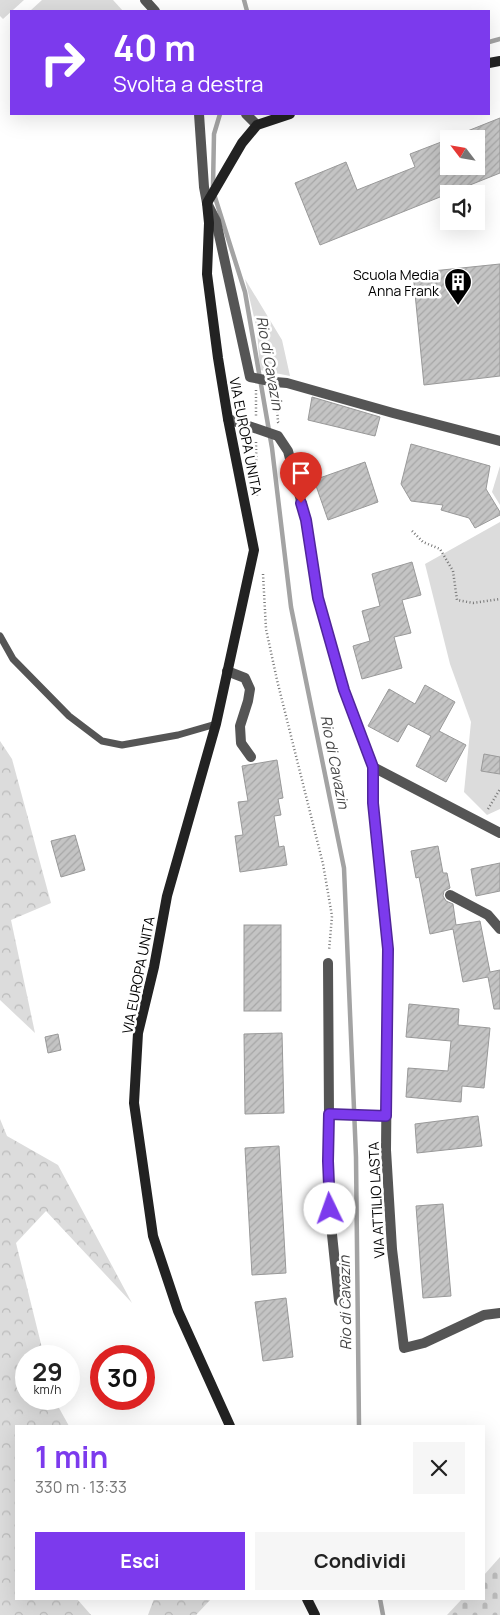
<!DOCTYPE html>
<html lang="it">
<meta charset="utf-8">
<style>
body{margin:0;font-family:Manrope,sans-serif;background:#f6f6f6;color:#222;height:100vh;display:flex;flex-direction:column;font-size:19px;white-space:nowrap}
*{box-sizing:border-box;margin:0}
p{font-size:16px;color:#767676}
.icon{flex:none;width:28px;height:28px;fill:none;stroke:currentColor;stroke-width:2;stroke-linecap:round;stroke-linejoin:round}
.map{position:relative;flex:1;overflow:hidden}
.panel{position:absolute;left:15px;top:1425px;width:470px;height:175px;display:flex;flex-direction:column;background:#fff;border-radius:0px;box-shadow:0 5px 20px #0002}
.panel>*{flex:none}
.top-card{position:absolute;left:10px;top:10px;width:480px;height:105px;border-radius:0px;box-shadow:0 5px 20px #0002;background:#7c3aed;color:#fff;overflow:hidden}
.needle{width:32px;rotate:301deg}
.tools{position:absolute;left:440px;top:130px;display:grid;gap:10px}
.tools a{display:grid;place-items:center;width:45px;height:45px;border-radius:0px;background:#fff;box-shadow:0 5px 20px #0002;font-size:25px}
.speed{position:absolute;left:15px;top:1345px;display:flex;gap:10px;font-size:25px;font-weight:700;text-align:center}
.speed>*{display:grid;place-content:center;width:65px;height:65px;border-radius:50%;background:#fff;box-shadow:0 5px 20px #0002;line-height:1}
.speed small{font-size:12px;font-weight:400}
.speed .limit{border:8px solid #d22;background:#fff;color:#111}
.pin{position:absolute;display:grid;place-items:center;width:42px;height:42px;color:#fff;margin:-51px -21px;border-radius:50% 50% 50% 0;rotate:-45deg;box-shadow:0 0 5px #0007}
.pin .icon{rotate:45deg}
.me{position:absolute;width:55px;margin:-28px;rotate:357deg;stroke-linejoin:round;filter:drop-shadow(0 0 4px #0008)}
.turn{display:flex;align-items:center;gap:18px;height:105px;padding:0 20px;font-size:22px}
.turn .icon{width:65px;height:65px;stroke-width:2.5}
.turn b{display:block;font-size:35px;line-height:42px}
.round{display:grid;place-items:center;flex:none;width:52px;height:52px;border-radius:0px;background:#f6f6f6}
.headline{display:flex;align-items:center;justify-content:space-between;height:85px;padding:0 20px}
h1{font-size:30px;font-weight:700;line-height:38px;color:#7c3aed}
.action{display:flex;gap:10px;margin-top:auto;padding:10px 20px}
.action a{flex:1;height:58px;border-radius:0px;background:#7c3aed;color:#fff;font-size:20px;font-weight:700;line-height:58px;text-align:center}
.action a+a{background:#f6f6f6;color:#222}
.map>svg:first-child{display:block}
</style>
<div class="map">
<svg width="500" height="1615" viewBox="0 0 500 1615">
<defs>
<pattern id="forest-crowns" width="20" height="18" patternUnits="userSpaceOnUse" patternTransform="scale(1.25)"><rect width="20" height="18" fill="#dcdcdc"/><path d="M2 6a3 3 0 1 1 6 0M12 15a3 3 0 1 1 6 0" fill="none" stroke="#bbb"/></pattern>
<pattern id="cemetery-stones" width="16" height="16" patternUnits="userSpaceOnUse" patternTransform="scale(1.25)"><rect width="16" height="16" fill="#dcdcdc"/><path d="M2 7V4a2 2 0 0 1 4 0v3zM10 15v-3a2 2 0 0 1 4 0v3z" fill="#bbb"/></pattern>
<pattern id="building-hatch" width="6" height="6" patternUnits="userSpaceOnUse" patternTransform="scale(1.25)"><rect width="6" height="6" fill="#c4c4c4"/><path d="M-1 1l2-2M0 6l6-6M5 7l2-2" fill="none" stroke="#a7a7a7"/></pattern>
</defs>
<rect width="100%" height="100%" fill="#fff"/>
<!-- green -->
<g fill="#dcdcdc">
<polygon points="0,0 24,0 3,19 0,16"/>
<polygon points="42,0 113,0 123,11 30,11"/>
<polygon points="245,279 282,340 290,376 260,370 257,330"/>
<polygon points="500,466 500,505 492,492"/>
<polygon points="500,522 500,809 487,815 464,792 471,722 450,664 425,564"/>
</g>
<!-- forest -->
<g fill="url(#forest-crowns)">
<polygon points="0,741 12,759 51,903 11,920 35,1033 0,1000"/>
<polygon points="0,1119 7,1136 58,1165 132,1303 46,1211 16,1243 44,1356 26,1356 26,1399 54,1399 69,1426 16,1426 16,1599 77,1599 91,1615 0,1615"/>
<polygon points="154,1599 211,1599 196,1615 148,1615"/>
</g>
<!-- cemetery -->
<polygon fill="url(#cemetery-stones)" points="500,1557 500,1615 447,1615 462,1599 484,1599 484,1575"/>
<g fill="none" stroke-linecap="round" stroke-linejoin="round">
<!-- stream -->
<g stroke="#a3a3a3" stroke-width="4.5">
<polyline points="244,0 247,11"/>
<polyline points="489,42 500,39"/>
<polyline points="213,186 214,134 220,114"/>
<polyline points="214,194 245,292 272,448 291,607 344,868 356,1157 359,1426"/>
<polyline points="380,1599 383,1615"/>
</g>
</g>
<!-- building -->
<g fill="url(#building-hatch)" stroke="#999">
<polygon points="500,118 500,173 320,245 295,183 346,162 357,190 415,167 410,154 449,139 449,166 476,166 476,139 450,138"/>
<polygon points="500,264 500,376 424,385 413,273"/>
<polygon points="312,397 380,417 375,436 308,420"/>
<polygon points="411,444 490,466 486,489 500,512 500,515 475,528 469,518 441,510 443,505 411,501 401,484"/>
<polygon points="365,462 378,502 328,520 314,480"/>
<polygon points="412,562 421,595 402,600 411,633 394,637 402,668 362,679 353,646 370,641 362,611 380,606 372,574"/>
<polygon points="425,685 455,702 439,731 466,745 446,782 416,766 431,736 408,724 398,742 368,726 389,689 415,704"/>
<polygon points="484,754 500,757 500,774 481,771"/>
<polygon points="277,760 283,798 278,799 281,815 274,816 279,847 284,846 287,865 240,872 235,836 243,835 238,802 248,801 242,766"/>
<polygon points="75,835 85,870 61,877 51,841"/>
<polygon points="438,846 443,873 447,873 450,888 444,891 443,896 446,901 453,904 456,925 480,921 490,972 500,970 500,1009 494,1009 488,977 463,982 453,929 430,934 419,877 416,878 411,851"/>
<polygon points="500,863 500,891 476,896 471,869"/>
<rect x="244" y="925" width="37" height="86"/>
<polygon points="409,1004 459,1009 458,1025 490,1028 484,1088 462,1086 461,1102 406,1097 408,1068 448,1071 451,1041 406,1037"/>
<polygon points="282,1033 284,1113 245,1114 244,1034"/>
<polygon points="58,1034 61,1050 48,1053 45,1037"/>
<polygon points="478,1116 482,1146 417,1153 415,1124"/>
<polygon points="279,1146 286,1273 252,1275 245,1148"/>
<polygon points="443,1204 451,1296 423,1298 416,1206"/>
<polygon points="286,1298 293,1357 263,1361 255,1302"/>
</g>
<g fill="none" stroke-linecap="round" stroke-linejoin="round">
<!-- path -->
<g stroke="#777" stroke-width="2.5" stroke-dasharray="1 2.5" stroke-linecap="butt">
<polyline points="256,390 256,417"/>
<polyline points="276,394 278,422 279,423"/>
<polyline points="256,442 257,497"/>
<polyline points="412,531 423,542 440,549 453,571 457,600 473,603 500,599"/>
<polyline points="263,574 266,629 277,680 323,864 332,916 329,951"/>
<polyline points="488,809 500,789"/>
</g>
<!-- lane -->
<polyline stroke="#555" stroke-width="7" points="0,636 13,659 69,716 102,741 122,745 178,735 216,724"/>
<!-- street -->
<g stroke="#555" stroke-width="10">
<polyline points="145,0 155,11"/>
<polyline points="199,114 204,187 207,203 216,221 250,377 275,382 287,383 393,413 500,441"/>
<polyline points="246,114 257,125"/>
<polyline points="228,419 278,436 288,451 306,520 318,598 344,690 373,767 373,803 388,949 386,1150 392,1249 404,1348 424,1343 484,1315 500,1313"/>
<polyline points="227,671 245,678 250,689 248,701 240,726 241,743 251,757"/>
<polyline points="373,767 500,833"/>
<polyline points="450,895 488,915 500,929"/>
<polyline points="328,963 329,1114 328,1161 331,1225 339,1301"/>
<polyline points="329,1114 386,1116"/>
</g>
<!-- secondary -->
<g stroke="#222" stroke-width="10">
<polyline points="489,63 500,61"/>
<polyline points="230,1426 178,1311 153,1236 134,1103 138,1033 154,967 167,896 216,724 254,550 228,419 218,358 207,274 209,223 207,203 242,143 257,125 290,114"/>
<polyline points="307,1599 315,1615"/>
</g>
</g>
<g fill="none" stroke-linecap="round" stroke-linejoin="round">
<defs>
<polyline id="route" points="301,503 306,520 318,598 344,690 373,767 373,803 388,949 386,1116 329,1114 328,1161 330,1209"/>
</defs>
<!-- route casing -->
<use href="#route" stroke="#51269a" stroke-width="12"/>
<!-- route -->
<use href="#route" stroke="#7c3aed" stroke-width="9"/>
</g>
<!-- icons -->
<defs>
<symbol id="building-pin" viewBox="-11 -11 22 30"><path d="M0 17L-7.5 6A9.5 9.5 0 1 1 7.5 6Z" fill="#000" stroke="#fff"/><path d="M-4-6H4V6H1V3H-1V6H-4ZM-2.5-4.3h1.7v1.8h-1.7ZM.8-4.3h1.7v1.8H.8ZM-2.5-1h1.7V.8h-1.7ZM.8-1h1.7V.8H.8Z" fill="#fff"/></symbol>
</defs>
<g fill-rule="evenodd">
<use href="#building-pin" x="442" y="266" width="32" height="43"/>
</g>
<g text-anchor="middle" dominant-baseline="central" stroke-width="5" stroke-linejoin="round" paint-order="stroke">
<!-- poi labels -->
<g font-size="14" fill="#000" stroke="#fff" text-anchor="end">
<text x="439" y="274">Scuola Media<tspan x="439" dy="16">Anna Frank</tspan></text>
</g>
<!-- street labels -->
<g font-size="14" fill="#000" stroke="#fff">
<text transform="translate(246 436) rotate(79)">VIA EUROPA UNITA</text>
<text transform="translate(138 975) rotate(-79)">VIA EUROPA UNITA</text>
<text transform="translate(376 1200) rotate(-93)">VIA ATTILIO LASTA</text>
</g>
<!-- water labels -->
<g font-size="15" font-style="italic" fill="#444" stroke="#fff">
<text transform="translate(270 363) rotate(80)">Rio di Cavazin</text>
<text transform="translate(335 762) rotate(79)">Rio di Cavazin</text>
<text transform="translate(345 1303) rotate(-91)">Rio di Cavazin</text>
</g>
</g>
</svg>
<div class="tools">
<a><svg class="needle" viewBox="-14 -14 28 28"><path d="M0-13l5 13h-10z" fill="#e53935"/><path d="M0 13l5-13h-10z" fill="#767676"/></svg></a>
<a><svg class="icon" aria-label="sound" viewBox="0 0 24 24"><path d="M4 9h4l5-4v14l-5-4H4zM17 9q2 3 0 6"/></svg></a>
</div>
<div class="speed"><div>29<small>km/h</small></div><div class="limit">30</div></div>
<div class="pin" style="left:301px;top:503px;background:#d93025"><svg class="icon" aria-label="arrive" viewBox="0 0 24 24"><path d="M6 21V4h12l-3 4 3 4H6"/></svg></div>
<svg class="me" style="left:330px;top:1209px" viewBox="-20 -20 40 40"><circle r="19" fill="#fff"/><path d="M0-13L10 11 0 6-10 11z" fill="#7c3aed"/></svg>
<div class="top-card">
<div class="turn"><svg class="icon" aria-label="right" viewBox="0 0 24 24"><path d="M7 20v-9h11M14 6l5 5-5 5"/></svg><div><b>40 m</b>Svolta a destra</div></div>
</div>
<section class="panel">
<div class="headline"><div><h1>1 min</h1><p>330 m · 13:33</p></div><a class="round"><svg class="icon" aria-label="close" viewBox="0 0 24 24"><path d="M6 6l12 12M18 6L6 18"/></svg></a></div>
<div class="action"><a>Esci</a><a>Condividi</a></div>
</section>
</div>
